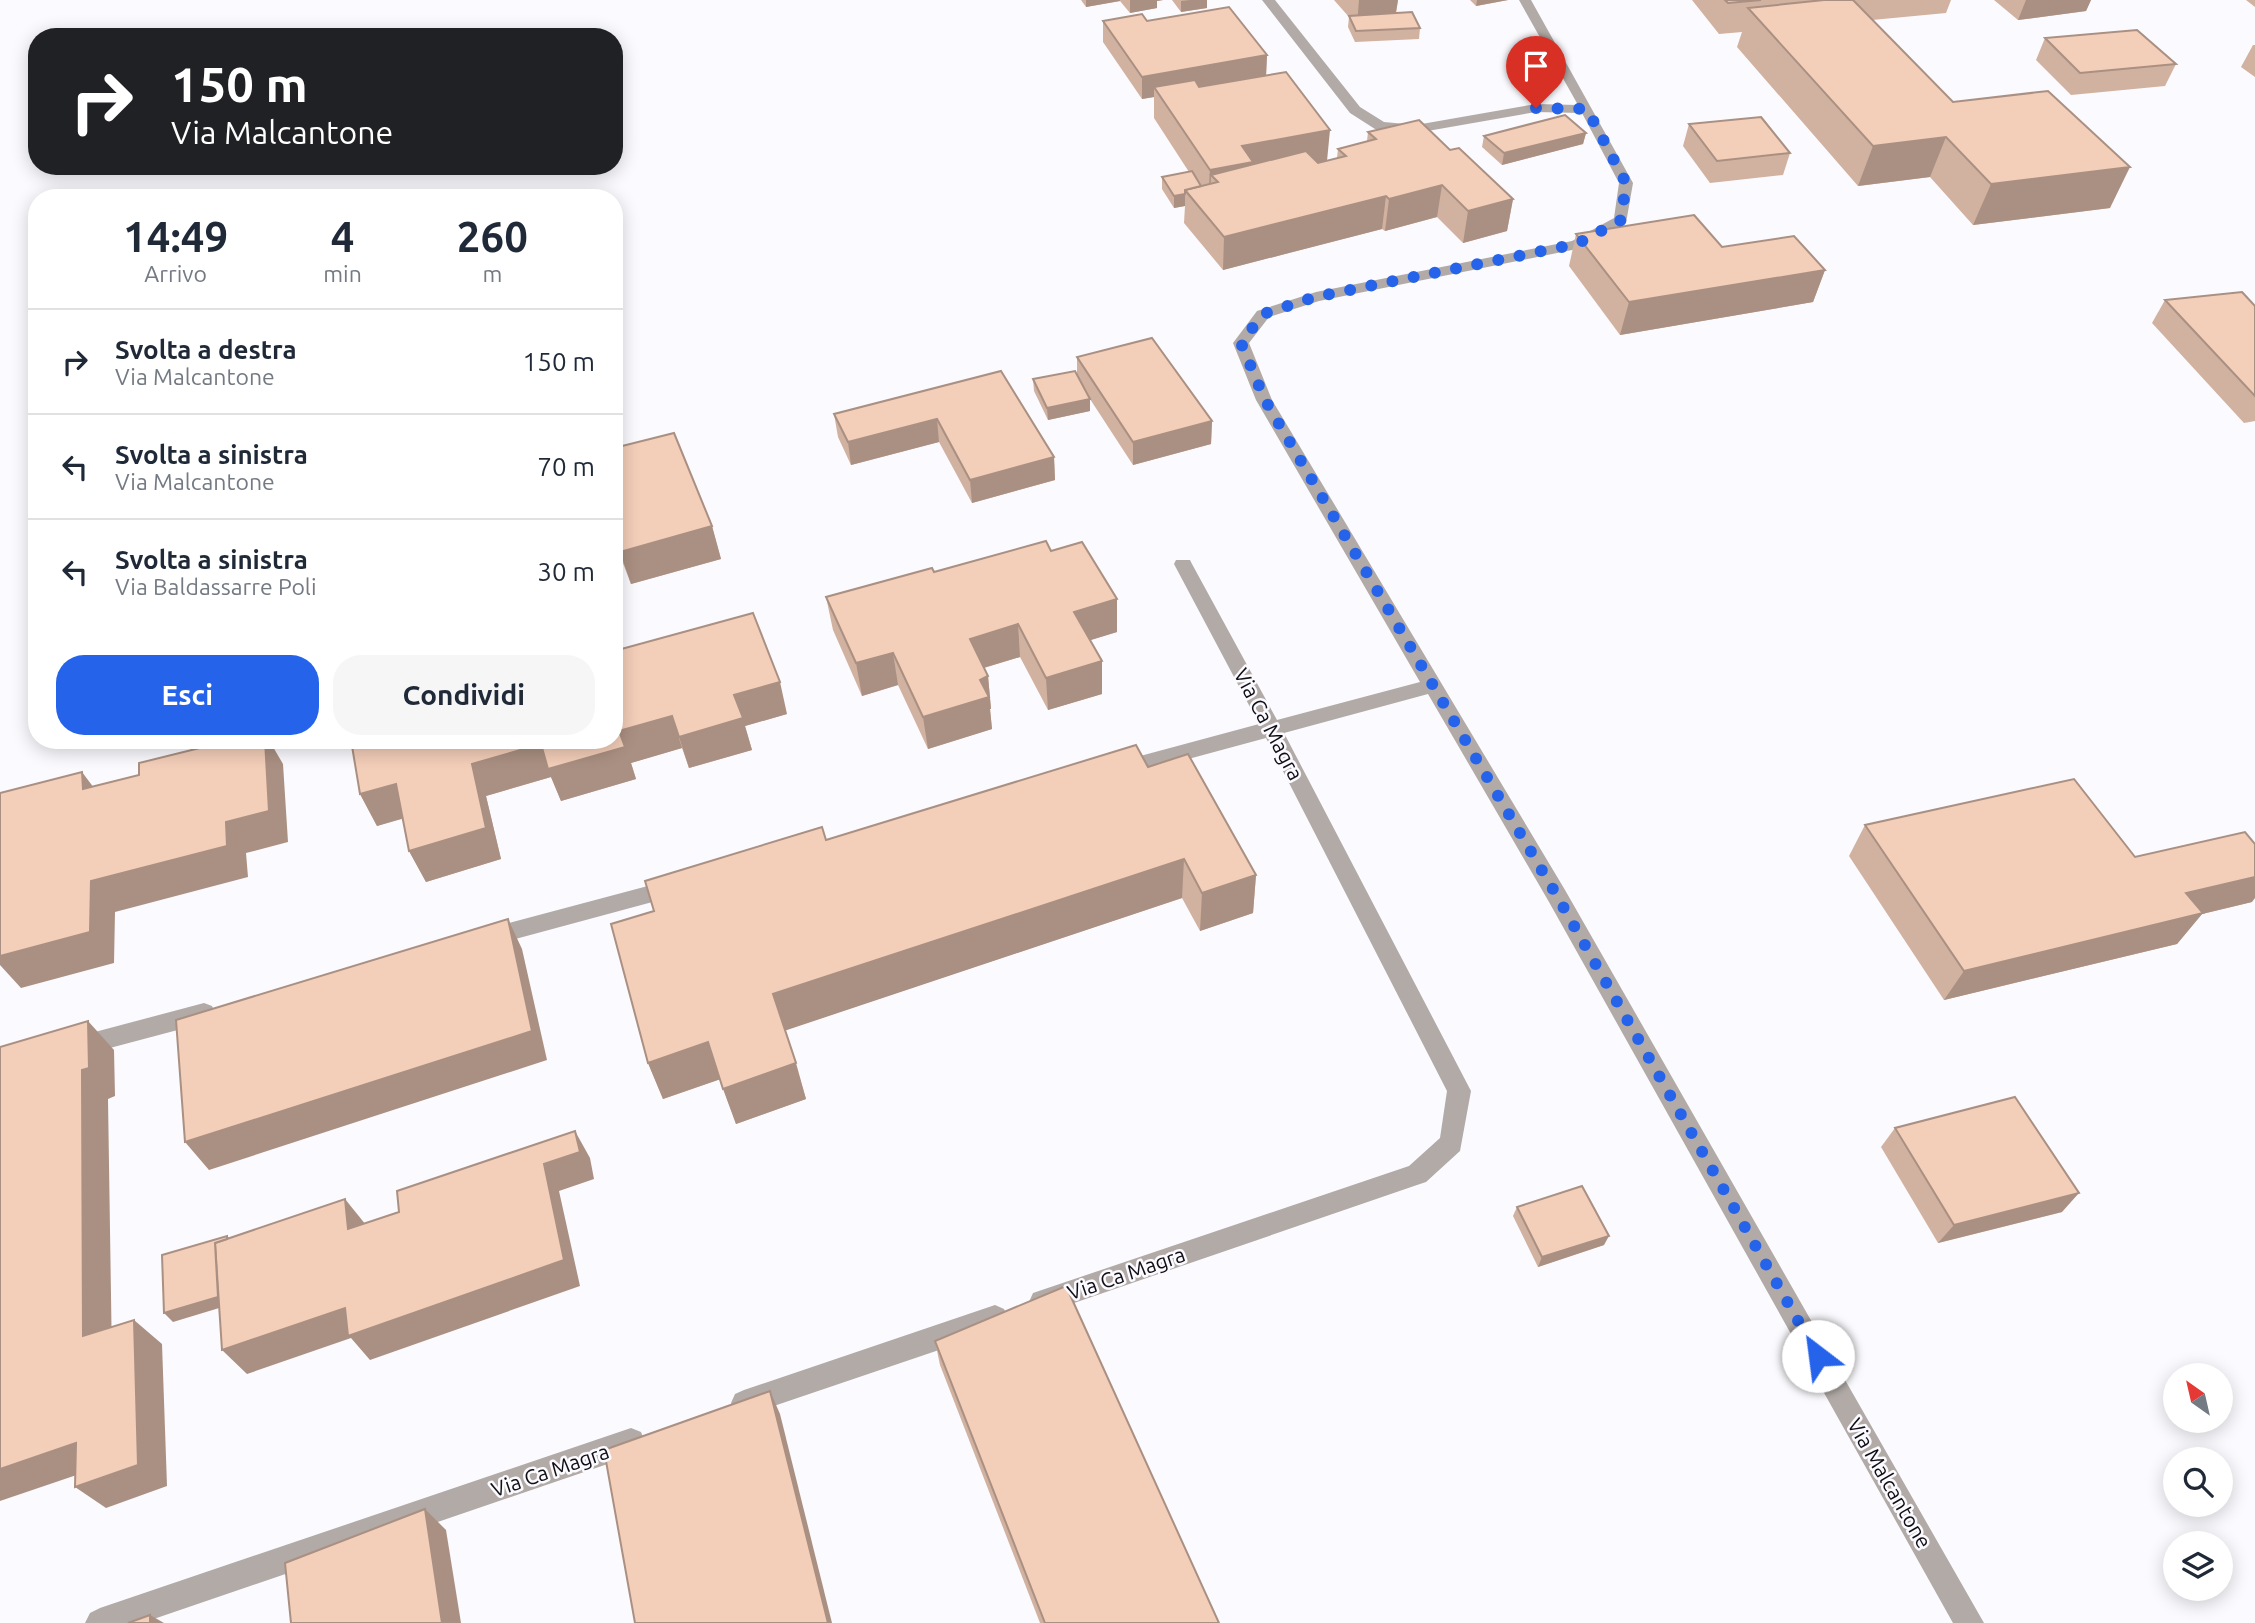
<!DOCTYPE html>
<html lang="it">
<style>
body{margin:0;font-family:Ubuntu,sans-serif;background:#f6f6f7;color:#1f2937;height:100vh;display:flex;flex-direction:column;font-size:26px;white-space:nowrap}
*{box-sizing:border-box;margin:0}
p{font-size:23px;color:#747a83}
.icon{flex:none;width:38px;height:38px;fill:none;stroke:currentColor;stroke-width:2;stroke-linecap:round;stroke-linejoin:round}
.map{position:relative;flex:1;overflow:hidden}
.side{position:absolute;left:28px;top:189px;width:595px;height:560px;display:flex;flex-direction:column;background:#fff;border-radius:28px;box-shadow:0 4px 18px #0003}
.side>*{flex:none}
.guide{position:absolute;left:28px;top:28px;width:595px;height:147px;border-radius:28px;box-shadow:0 4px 18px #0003;background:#202124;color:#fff;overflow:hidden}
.needle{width:46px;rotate:326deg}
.buttons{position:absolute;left:2163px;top:1363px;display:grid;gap:14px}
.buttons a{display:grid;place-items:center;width:70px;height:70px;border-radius:50%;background:#fff;box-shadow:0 4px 18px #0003;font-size:35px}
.pin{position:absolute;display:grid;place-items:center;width:60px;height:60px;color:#fff;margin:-72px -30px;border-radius:50% 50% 50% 0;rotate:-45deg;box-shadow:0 0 7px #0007}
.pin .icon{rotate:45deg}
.me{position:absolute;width:77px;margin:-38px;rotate:330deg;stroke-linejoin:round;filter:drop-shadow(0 0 5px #0008)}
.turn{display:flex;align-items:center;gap:24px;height:147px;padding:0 28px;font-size:32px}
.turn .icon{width:91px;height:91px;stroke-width:2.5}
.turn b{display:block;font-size:49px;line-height:60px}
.eta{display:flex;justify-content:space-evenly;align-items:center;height:119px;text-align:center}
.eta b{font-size:42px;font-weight:700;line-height:49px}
.primary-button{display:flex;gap:14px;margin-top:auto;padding:14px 28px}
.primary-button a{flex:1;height:80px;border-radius:28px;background:#2563eb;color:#fff;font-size:28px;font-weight:700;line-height:80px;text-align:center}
.primary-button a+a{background:#f6f6f7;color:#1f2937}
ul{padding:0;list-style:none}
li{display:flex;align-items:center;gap:21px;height:105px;padding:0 28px;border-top:2px solid #e0e1e3}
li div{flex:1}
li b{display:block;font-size:26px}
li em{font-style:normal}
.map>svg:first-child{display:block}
</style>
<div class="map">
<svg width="2255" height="1623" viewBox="0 0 2255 1623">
<rect width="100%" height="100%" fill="#fbfafe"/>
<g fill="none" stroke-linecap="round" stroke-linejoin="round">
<!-- minor -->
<g fill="#b1aaa6" fill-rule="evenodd">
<polygon points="1262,0 1275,0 1360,107 1384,122 1416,125 1536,104 1578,105 1519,0 1531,0 1633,183 1626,223 1582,248 1319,301 1269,317 1249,343 1272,400 1565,890 1984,1623 1953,1623 1549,902 1428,694 1284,733 1471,1091 1460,1151 1426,1182 1417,1185 1042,1314 1033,1311 1029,1302 1033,1293 1409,1166 1440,1138 1447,1091 1266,738 1118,778 1111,776 1108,770 1111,764 1118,762 1259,724 1174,564 1176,560 1190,560 1192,564 1277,720 1420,682 1256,400 1233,343 1257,311 1316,292 1572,241 1614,218 1619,183 1582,113 1536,112 1416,133 1375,129 1350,113"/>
<polygon points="674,879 682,882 685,888 682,894 486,947 478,944 475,938 478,932 486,929"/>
<polygon points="204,1003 212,1006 215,1013 212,1020 204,1023 76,1057 68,1054 64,1047 68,1040 76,1037"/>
<polygon points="995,1305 1004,1309 1008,1318 1004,1327 995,1331 744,1416 735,1412 731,1403 735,1394 744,1390"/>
<polygon points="631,1428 641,1432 645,1442 641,1452 631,1456 142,1623 85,1623 90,1613 100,1608"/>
</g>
</g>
<!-- wall -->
<g fill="#d1b19f">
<polygon points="1081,0 1163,0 1157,1 1157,8 1130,13 1120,1 1086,7"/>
<polygon points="1172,0 1207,0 1207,8 1181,12"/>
<polygon points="1334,0 1398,0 1396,13 1420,28 1419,39 1355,42 1348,27 1349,17"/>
<polygon points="1470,0 1508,0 1476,6"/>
<polygon points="1692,0 1951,0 1946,13 1872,20 1953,102 2110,208 1973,225 1930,177 1858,186 1737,47 1742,32 1719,34"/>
<polygon points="1994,0 2091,0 2086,11 2018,20"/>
<polygon points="2246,0 2255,0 2255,7"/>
<polygon points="1103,21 1147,21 1267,55 1266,75 1327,161 1337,158 1338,149 1367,141 1368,132 1450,150 1513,199 1507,231 1463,243 1437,217 1385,231 1382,229 1223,270 1184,223 1185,206 1174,208 1162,189 1162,177 1189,172 1154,118 1154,97 1142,99 1103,42"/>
<polygon points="2045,38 2176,64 2165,86 2071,95 2036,60"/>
<polygon points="2253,45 2255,45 2255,77 2241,67"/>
<polygon points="1689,124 1790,153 1783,175 1710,183 1683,146"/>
<polygon points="1586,133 1583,144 1502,165 1482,147 1484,136"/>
<polygon points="1576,234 1722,247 1825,270 1813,302 1620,335 1569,266"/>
<polygon points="2165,300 2255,306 2255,421 2244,423 2152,323"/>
<polygon points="1077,357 1212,421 1211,444 1133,465 1090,399 1090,411 1048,420 1034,391 1033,379 1077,374"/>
<polygon points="1001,371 1054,457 1055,480 972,503 939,442 851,465 838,437 834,414"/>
<polygon points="614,448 712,526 721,559 631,584 614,540"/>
<polygon points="1051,551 1117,632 1090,640 1102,661 1102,694 1048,710 1020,657 984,668 988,676 991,709 990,709 992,729 928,749 898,685 862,696 833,630 826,597 934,572"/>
<polygon points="614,651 787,714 745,726 752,750 689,768 682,748 631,763 636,779 561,801 551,777 486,796 501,859 426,882 409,851 403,818 377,826 360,794"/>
<polygon points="1148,767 1256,875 1253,913 1200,931 1182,898 785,1030 806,1099 736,1124 720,1079 663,1099 648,1063 654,911 826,840"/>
<polygon points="1865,825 2135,857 2252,902 2202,914 2177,944 1944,1000 1849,856"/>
<polygon points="1895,1128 2062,1212 1938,1243 1881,1147"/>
<polygon points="1517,1207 1604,1245 1538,1267 1513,1216"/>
<polygon points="935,1341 1219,1623 1040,1623 940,1365"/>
</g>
<!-- shaded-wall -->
<g fill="#aa9082">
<polygon points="1086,0 1120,0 1120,1 1086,7"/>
<polygon points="1130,0 1163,0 1157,1 1157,8 1130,13"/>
<polygon points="1190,0 1207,0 1207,8 1181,12 1181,1"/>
<polygon points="1359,0 1398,0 1395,18 1357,25"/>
<polygon points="1477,0 1508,0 1476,6"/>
<polygon points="2026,0 2091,0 2086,11 2018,20"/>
<polygon points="1267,55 1266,77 1160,96 1154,87 1154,97 1142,99 1142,77"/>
<polygon points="1330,130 1327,161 1218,182 1211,175 1210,202 1208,202 1210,170 1242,146"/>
<polygon points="1586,133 1583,144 1502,165 1504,153"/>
<polygon points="1946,137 1930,177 1858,186 1873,146"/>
<polygon points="2130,167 2110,208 1973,225 1991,184"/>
<polygon points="1442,185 1437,217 1385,231 1389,199"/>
<polygon points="1185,194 1185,206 1174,208 1174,196"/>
<polygon points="1386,196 1382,229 1223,270 1224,237"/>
<polygon points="1513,199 1507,231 1463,243 1468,211"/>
<polygon points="1825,270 1813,302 1620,335 1629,302"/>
<polygon points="1090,399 1090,411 1048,420 1047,408"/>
<polygon points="937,419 939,442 851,465 848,442"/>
<polygon points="1212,421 1211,444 1133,465 1133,442"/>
<polygon points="1054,457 1055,480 972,503 970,480"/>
<polygon points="712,526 721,559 631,584 620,552"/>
<polygon points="1117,599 1117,632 1075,645 1074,612"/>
<polygon points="1018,624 1020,657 973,671 970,639"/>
<polygon points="893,653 898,685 862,696 856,663"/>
<polygon points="1102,661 1102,694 1048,710 1046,678"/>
<polygon points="988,676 991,709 990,709 992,729 928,749 923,717 980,680"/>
<polygon points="780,682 787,714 745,726 752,750 689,768 679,737 734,695"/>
<polygon points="672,716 682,748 631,763 636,779 561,801 551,777 486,796 501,859 426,882 409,851 472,764 541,744 619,731"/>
<polygon points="265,740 269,740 283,764 288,842 246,853 248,877 115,912 114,963 21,988 0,965 0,956 91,881 226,822"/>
<polygon points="82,772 106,804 83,789"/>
<polygon points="396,784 412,816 377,826 360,794"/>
<polygon points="1184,859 1182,898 784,1031 773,994"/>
<polygon points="1256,875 1253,913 1200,931 1202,893"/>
<polygon points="2255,877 2255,898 2252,902 2202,914 2177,944 1944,1000 1964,971 2186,893"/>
<polygon points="508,919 522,949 547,1060 209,1170 185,1142"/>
<polygon points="88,1021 114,1050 115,1096 108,1099 112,1361 83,1336 82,1070"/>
<polygon points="708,1042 721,1079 663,1099 648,1063"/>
<polygon points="796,1063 806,1099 736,1124 723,1089"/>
<polygon points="575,1131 590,1158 594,1179 559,1191 580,1286 370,1360 351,1338 247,1374 222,1350 345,1308 544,1164"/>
<polygon points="2079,1193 2062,1212 1938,1243 1954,1225"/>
<polygon points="345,1199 366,1225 348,1229"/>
<polygon points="227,1236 236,1245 239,1302 173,1322 164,1313"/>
<polygon points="1609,1236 1604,1245 1538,1267 1542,1257"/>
<polygon points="134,1320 162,1344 167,1486 106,1508 75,1487"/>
<polygon points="770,1391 780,1414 832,1623 828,1623"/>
<polygon points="76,1443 106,1465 0,1501 0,1469"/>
<polygon points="425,1509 446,1530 461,1623 442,1623"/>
<polygon points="150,1615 164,1623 150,1623"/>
</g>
<!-- building -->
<g fill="#f3ceb9" stroke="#aa9082" stroke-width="2">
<polygon points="1725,0 1761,0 1728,3"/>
<polygon points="1824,0 1853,0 1953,102 2048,91 2130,167 1991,184 1946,137 1873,146 1748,8"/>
<polygon points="1229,7 1267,55 1142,77 1103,21 1142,14 1147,21"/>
<polygon points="1412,12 1420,28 1356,31 1349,16"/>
<polygon points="2137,30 2176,64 2080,73 2045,38"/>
<polygon points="1286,72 1330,130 1242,146 1253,162 1210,170 1154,87 1195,80 1199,87"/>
<polygon points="1565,115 1586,133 1504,153 1484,136"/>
<polygon points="1761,117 1790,153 1717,161 1689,124"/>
<polygon points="1419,120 1450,150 1459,148 1513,199 1468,211 1442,185 1389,199 1386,196 1224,237 1185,190 1218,182 1211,175 1306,151 1318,163 1346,156 1338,149 1376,139 1368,132"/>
<polygon points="1192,171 1201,186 1185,190 1185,194 1174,196 1162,177"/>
<polygon points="1694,215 1722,247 1794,236 1825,270 1629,302 1576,234"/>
<polygon points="2242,292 2255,306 2255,396 2165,300"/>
<polygon points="1152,338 1212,421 1133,442 1077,357"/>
<polygon points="1001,371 1054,457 970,480 937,419 848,442 834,414"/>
<polygon points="1075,371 1090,399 1047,408 1033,379"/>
<polygon points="674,433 712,526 620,552 614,535 614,448"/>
<polygon points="1046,541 1051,551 1082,542 1117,599 1074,612 1102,661 1046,678 1018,624 970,639 988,676 980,680 989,697 923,717 893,653 856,663 826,597 932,568 934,572"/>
<polygon points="753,613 780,682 734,695 743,718 679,737 672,716 619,731 625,747 548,769 541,744 472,764 486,828 409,851 396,784 360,794 351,740 614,740 614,651"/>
<polygon points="232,740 265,740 269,811 226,822 227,846 91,881 90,932 0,956 0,793 82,772 83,789 139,775 139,763"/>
<polygon points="1136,745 1148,767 1188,754 1256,875 1202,893 1184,859 773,994 796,1063 723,1089 708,1042 648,1063 611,924 654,911 645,881 822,827 826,840"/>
<polygon points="2074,779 2135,857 2245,832 2255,844 2255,877 2186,893 2203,913 1964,971 1865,825"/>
<polygon points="508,919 532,1031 185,1142 176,1020"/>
<polygon points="88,1021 89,1068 82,1070 83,1336 134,1320 138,1465 75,1487 76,1443 0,1469 0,1047"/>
<polygon points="2015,1097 2079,1193 1954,1225 1895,1128"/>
<polygon points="575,1131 580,1152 544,1164 564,1260 348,1336 345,1308 222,1350 215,1243 345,1199 348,1229 399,1212 397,1191"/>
<polygon points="1582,1186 1609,1236 1542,1257 1517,1207"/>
<polygon points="227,1236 227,1239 215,1243 218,1297 164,1313 162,1255"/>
<polygon points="1066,1286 1219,1623 1045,1623 935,1341"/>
<polygon points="770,1391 828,1623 635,1623 604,1450"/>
<polygon points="425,1509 442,1623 291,1623 285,1563"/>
<polygon points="150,1615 150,1623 128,1623"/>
</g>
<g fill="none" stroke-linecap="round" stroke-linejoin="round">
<!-- route -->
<polyline stroke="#2563eb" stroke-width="12" stroke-dasharray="0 21.6" points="1536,108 1587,109 1626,183 1621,220 1577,244 1315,297 1263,314 1241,343 1265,400 1557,896 1818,1356"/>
</g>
<g text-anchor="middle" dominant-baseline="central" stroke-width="5" stroke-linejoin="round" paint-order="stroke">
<!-- street labels -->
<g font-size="21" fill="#100e14" stroke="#fbfafe">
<text transform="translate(1269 724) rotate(62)">Via Ca Magra</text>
<text transform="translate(1126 1273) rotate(-19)">Via Ca Magra</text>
<text transform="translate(550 1470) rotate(-19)">Via Ca Magra</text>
<text transform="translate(1890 1483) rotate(60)">Via Malcantone</text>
</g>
</g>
</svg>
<div class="buttons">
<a><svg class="needle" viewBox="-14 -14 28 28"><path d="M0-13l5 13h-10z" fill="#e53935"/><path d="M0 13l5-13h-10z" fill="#747a83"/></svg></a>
<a><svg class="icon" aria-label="search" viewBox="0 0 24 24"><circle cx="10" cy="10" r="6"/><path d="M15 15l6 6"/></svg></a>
<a><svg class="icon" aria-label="layers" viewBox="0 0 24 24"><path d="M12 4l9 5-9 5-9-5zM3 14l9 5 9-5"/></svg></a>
</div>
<div class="pin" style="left:1536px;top:108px;background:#d93025"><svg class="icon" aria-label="arrive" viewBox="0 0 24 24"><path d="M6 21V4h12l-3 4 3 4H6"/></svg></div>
<svg class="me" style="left:1818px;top:1356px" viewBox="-20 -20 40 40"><circle r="19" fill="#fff"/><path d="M0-13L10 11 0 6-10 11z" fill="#2563eb"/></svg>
<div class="guide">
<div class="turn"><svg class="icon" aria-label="right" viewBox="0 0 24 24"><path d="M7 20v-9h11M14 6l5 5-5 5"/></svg><div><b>150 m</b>Via Malcantone</div></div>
</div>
<section class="side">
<div class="eta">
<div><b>14:49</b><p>Arrivo</p></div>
<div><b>4</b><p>min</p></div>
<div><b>260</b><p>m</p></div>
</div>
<ul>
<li><svg class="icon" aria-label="right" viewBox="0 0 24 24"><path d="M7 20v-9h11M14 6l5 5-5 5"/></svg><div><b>Svolta a destra</b><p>Via Malcantone</p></div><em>150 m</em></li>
<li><svg class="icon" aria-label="left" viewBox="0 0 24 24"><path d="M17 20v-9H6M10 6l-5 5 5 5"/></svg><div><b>Svolta a sinistra</b><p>Via Malcantone</p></div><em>70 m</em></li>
<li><svg class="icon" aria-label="left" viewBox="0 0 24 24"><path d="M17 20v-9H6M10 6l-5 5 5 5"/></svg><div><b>Svolta a sinistra</b><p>Via Baldassarre Poli</p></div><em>30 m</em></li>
</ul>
<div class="primary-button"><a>Esci</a><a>Condividi</a></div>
</section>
</div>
